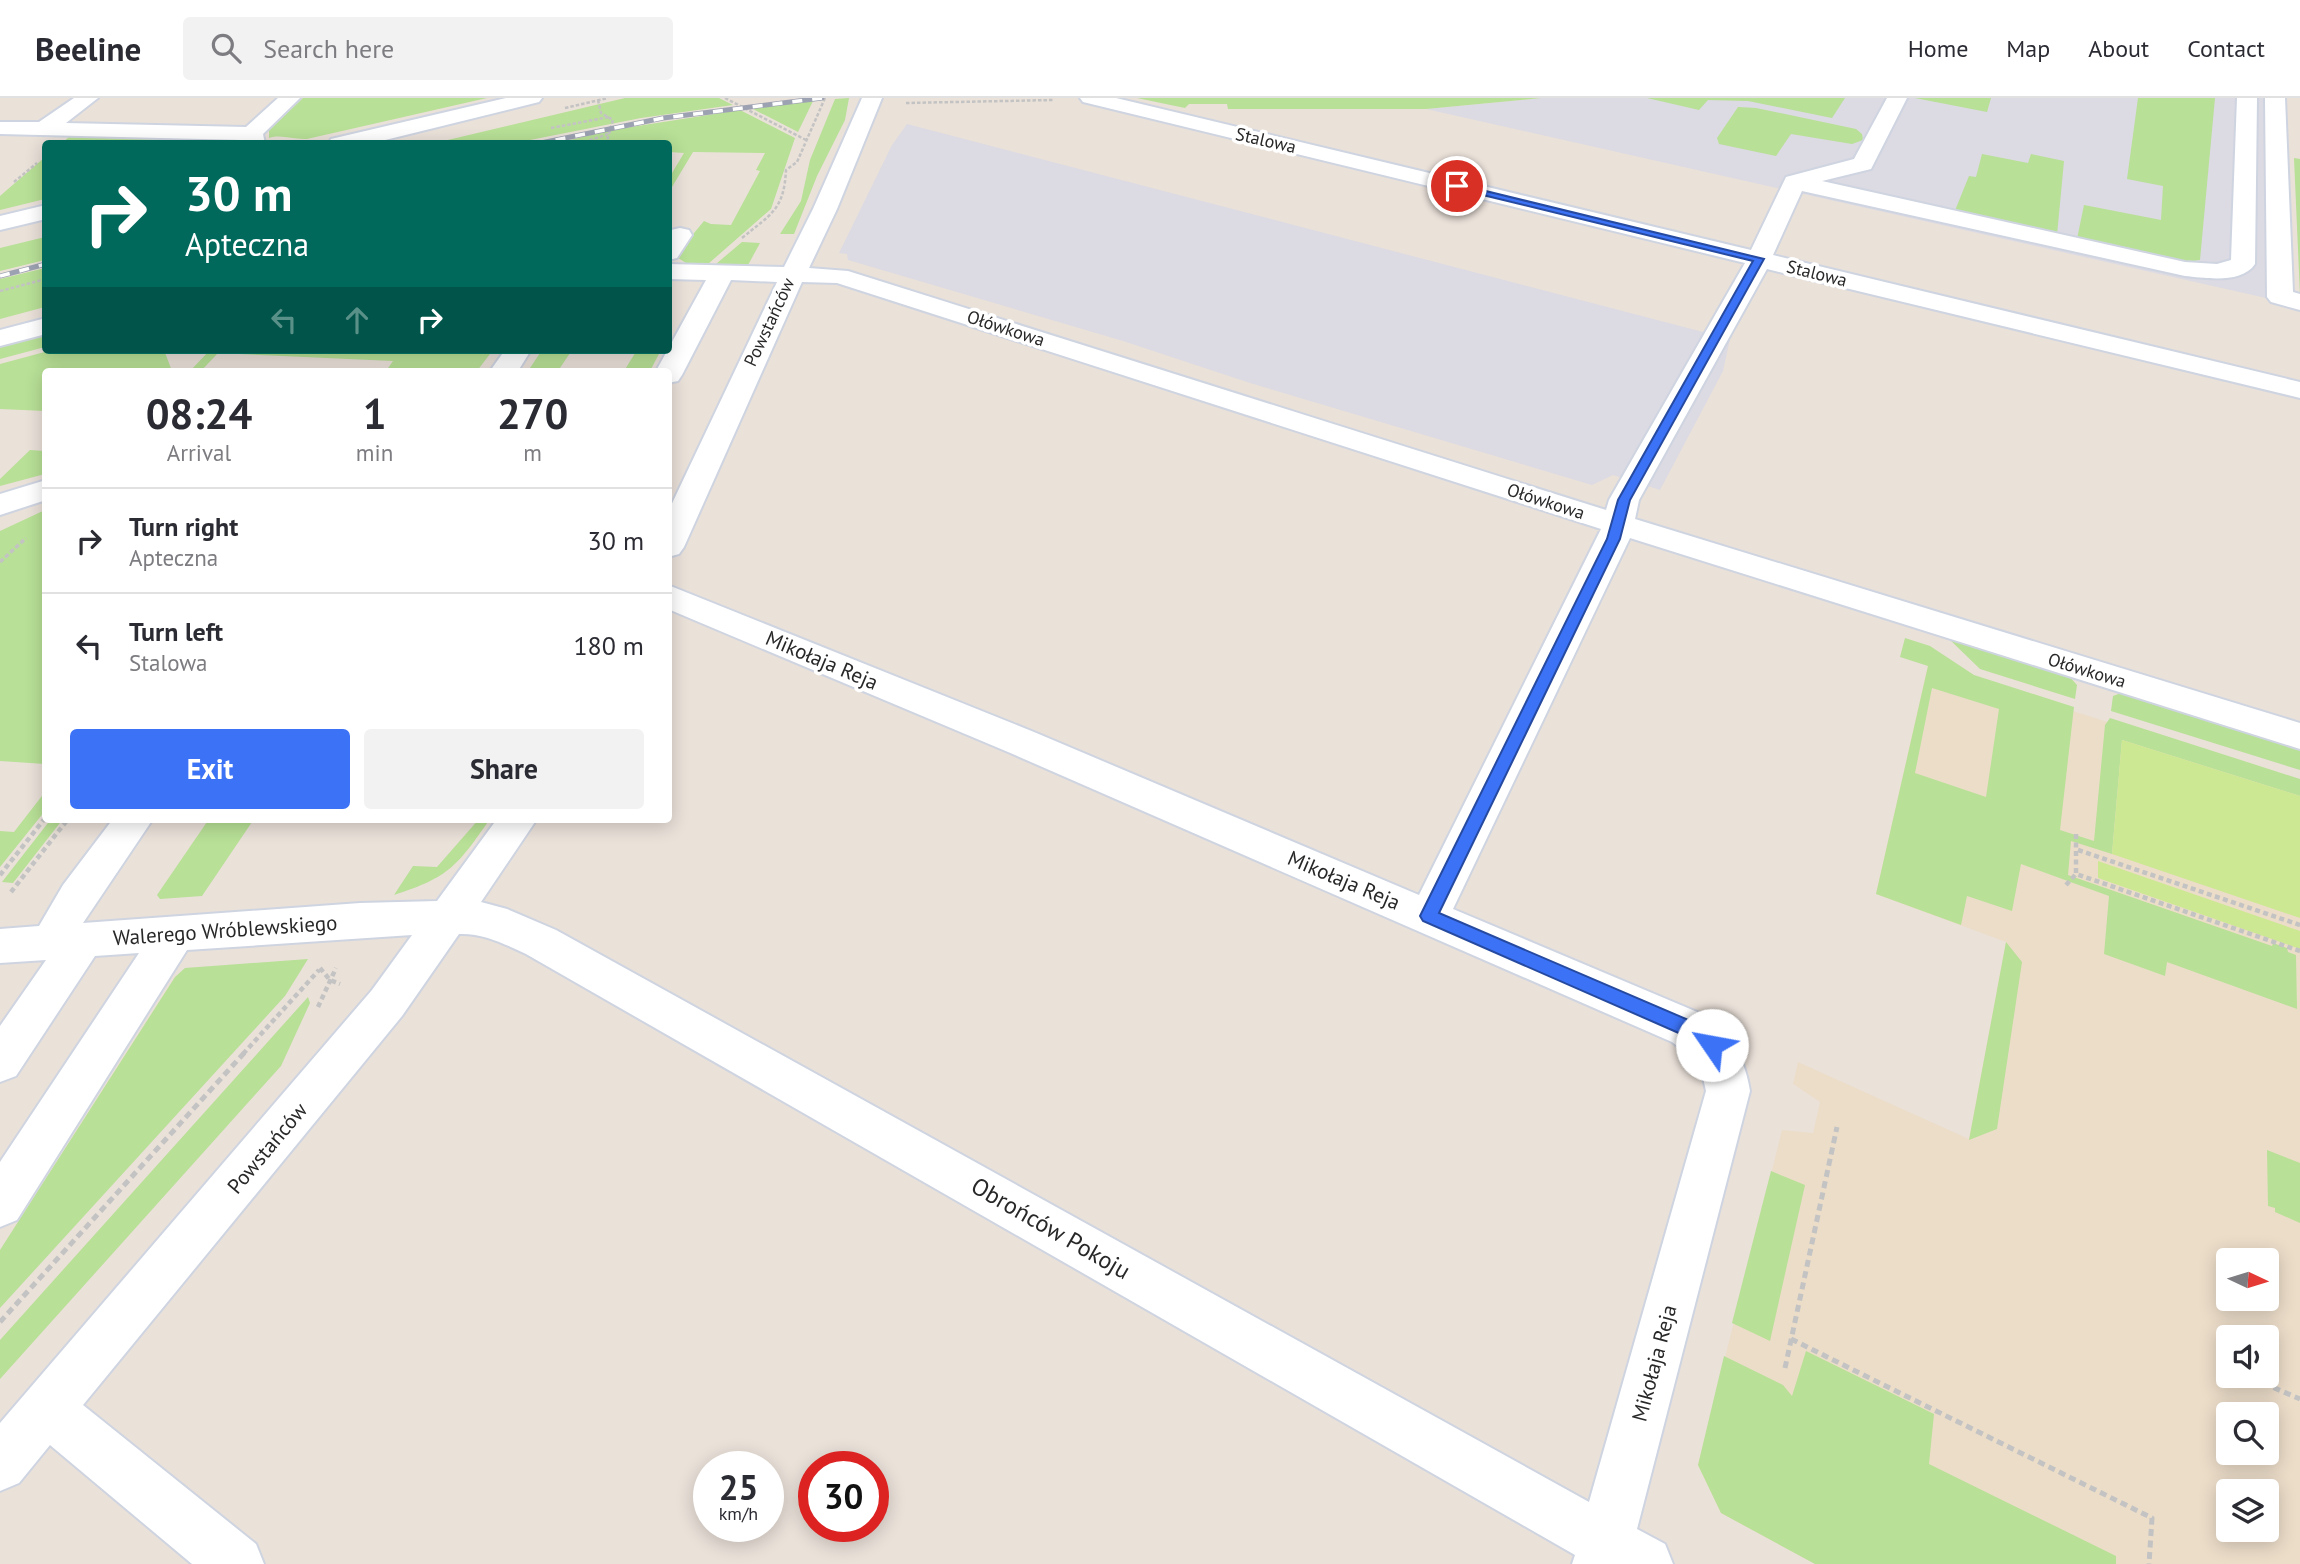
<!DOCTYPE html>
<meta charset="utf-8">
<style>
body{margin:0;font-family:"PT Sans",sans-serif;background:#f2f2f3;color:#2b2b33;height:100vh;display:flex;flex-direction:column;font-size:26px;white-space:nowrap}
*{box-sizing:border-box;margin:0}
p{font-size:23px;color:#7c7c81}
.icon{flex:none;width:38px;height:38px;fill:none;stroke:currentColor;stroke-width:2;stroke-linecap:round;stroke-linejoin:round}
.map{position:relative;flex:1;overflow:hidden}
.details{position:absolute;left:42px;top:270px;width:630px;height:455px;display:flex;flex-direction:column;background:#fff;border-radius:7px;box-shadow:0 4px 18px #0003}
.details>*{flex:none}
.banner{position:absolute;left:42px;top:42px;width:630px;height:214px;border-radius:7px;box-shadow:0 4px 18px #0003;background:#00695c;color:#fff;overflow:hidden}
.needle{width:46px;rotate:94deg}
.tools{position:absolute;left:2216px;top:1150px;display:grid;gap:14px}
.tools a{display:grid;place-items:center;width:63px;height:63px;border-radius:7px;background:#fff;box-shadow:0 4px 18px #0003;font-size:35px}
.speed{position:absolute;left:693px;top:1353px;display:flex;gap:14px;font-size:35px;font-weight:700;text-align:center}
.speed>*{display:grid;place-content:center;width:91px;height:91px;border-radius:50%;background:#fff;box-shadow:0 4px 18px #0003;line-height:1}
.speed small{font-size:18px;font-weight:400}
.speed .limit{border:10px solid #d22;background:#fff;color:#111}
.pin{position:absolute;display:grid;place-items:center;width:60px;height:60px;color:#fff;margin:-30px;border:4px solid #fff;border-radius:50%;box-shadow:0 2px 7px #0007}
.me{position:absolute;width:77px;margin:-38px;rotate:303deg;stroke-linejoin:round;filter:drop-shadow(0 0 5px #0008)}
.turn{display:flex;align-items:center;gap:24px;height:147px;padding:0 28px;font-size:32px}
.turn .icon{width:91px;height:91px;stroke-width:2.5}
.turn b{display:block;font-size:49px;line-height:60px}
.lanes{display:flex;align-items:center;height:66px;padding:0 28px;background:#0003;justify-content:center;gap:35px;direction:ltr}
.lanes .off{opacity:.35}
.eta{display:flex;justify-content:space-evenly;align-items:center;height:119px;text-align:center}
.eta b{font-size:42px;font-weight:700;line-height:49px}
.cta{display:flex;gap:14px;margin-top:auto;padding:14px 28px}
.cta a{flex:1;height:80px;border-radius:7px;background:#3b72f6;color:#fff;font-size:28px;font-weight:700;line-height:80px;text-align:center}
.cta a+a{background:#f2f2f3;color:#2b2b33}
ul{padding:0;list-style:none}
li{display:flex;align-items:center;gap:21px;height:105px;padding:0 28px;border-top:2px solid #e1e1e2}
li div{flex:1}
li b{display:block;font-size:26px}
li em{font-style:normal}
header{display:flex;align-items:center;gap:42px;box-sizing:border-box;height:98px;padding:0 35px;background:#fff;border-bottom:2px solid #e1e1e2}
header strong{font-size:33px}
nav{display:flex;gap:38px;margin-inline-start:auto;font-size:24px}
.search{width:490px;height:63px;background:#f2f2f3;display:flex;align-items:center;gap:18px;box-sizing:border-box;padding:0 24px;border-radius:7px;color:#7c7c81;font-size:26px}
.map>svg:first-child{display:block}
</style>
<header>
<strong>Beeline</strong>
<div class="search"><svg class="icon" aria-label="search" viewBox="0 0 24 24"><circle cx="10" cy="10" r="6"/><path d="M15 15l6 6"/></svg>Search here</div>
<nav><a>Home</a><a>Map</a><a>About</a><a>Contact</a></nav>
</header>
<div class="map">
<svg width="2300" height="1466" viewBox="0 0 2300 1466">
<rect width="100%" height="100%" fill="#eae1d9"/>
<!-- industrial -->
<g fill="#dcdae2">
<polygon points="1541,0 2265,0 2266,200 1426,11"/>
<polygon points="907,26 1730,241 1723,273 1660,392 1613,377 1592,387 1250,285 1123,243 848,162 847,156 839,155 892,47"/>
</g>
<!-- education -->
<path fill="#ecddc9" fill-rule="evenodd" d="M1928,567L2300,685V1466H1815L1721,1415L1698,1367L1782,1032L1813,1035L1820,1004L1793,986L1798,964L1969,1041L2006,844L1876,796ZM2228,1162H2266V1200H2228ZM2228,1239H2266V1278H2228ZM2228,1316H2266V1354H2228ZM2228,1393H2266V1432H2228Z"/>
<!-- green -->
<g fill="#b8e096" fill-rule="evenodd">
<path d="M303,0H487L307,41C293,42 282,36 269,40V32Z"/>
<polygon points="625,0 719,0 733,7 641,20 515,45 435,45"/>
<polygon points="849,0 845,22 817,78 794,136 780,136 801,103 810,62 835,1"/>
<polygon points="1137,0 1541,0 1426,11 1228,11 1227,6 1189,6 1185,10"/>
<polygon points="1647,0 1845,0 1832,20 1748,3 1708,2 1699,12"/>
<polygon points="1915,0 1991,0 1987,14"/>
<polygon points="2138,0 2215,0 2200,162 2187,164 2077,141 2084,107 2161,122 2163,88 2127,81"/>
<polygon points="813,3 798,34 751,10"/>
<polygon points="1738,9 1756,10 1856,31 1862,36 1863,42 1852,46 1791,36 1776,58 1719,46 1717,40"/>
<polygon points="740,12 795,40 771,111 708,166 686,165 675,158 704,123 711,126 731,127 760,73 756,72 765,55 693,54 669,94 669,80 684,55 669,54 668,46 553,46 612,32"/>
<polygon points="69,39 214,43 217,45 62,45"/>
<polygon points="1982,56 2028,65 2031,56 2064,63 2057,137 1954,115 1969,78 1976,79"/>
<polygon points="45,59 45,101 0,112 0,98"/>
<polygon points="2294,60 2300,61 2300,197"/>
<polygon points="45,139 45,162 0,173 0,150"/>
<polygon points="742,144 760,145 748,167 716,166"/>
<polygon points="45,170 45,209 0,221 0,181"/>
<polygon points="45,236 45,249 0,261 0,248"/>
<polygon points="52,252 164,252 172,273 46,273 45,313 0,311 0,266"/>
<polygon points="210,252 493,252 477,273 386,273 393,263 218,255 201,273 190,273"/>
<polygon points="542,252 572,252 558,273 528,273"/>
<polygon points="637,252 661,252 650,273 624,273"/>
<polygon points="30,352 45,353 45,376 0,388 0,381"/>
<polygon points="45,412 45,666 0,663 0,433"/>
<polygon points="1947,539 2068,577 2077,587 2075,601 1980,571"/>
<path d="M1905,540L1930,548L1974,577L2074,609L2060,732L2094,743L2105,627L2110,620L2300,681V698L2122,642L2112,756L2071,743L2068,777L2272,848L2273,845L2287,850L2288,854L2296,857L2297,911L2167,864L2165,878L2104,856L2109,798L2021,766L2012,813L1967,798L1961,827L1876,796L1928,568L1900,559ZM1932,590L1999,611L1986,699L1915,675Z"/>
<polygon points="2121,595 2300,651 2300,672 2111,613 2113,598"/>
<polygon points="45,694 45,713 0,769 0,733 14,734"/>
<polygon points="51,721 63,721 13,785 2,784"/>
<polygon points="209,721 254,721 202,798 160,801 157,797"/>
<path d="M479,721H490C457,768 450,779 394,797L413,768L437,769Z"/>
<polygon points="2006,844 2022,864 1997,1031 1969,1042"/>
<polygon points="308,861 285,898 0,1210 0,1152 175,879 185,870"/>
<polygon points="308,899 310,905 281,968 0,1281 0,1242"/>
<polygon points="2267,1052 2300,1065 2300,1125 2275,1114 2275,1110 2268,1108"/>
<polygon points="1771,1073 1805,1087 1770,1243 1732,1225"/>
<polygon points="1806,1253 1934,1316 1929,1366 2116,1458 2116,1466 1815,1466 1721,1415 1698,1367 1724,1258 1783,1287 1792,1298"/>
</g>
<!-- pitch -->
<g fill="#cde892">
<polygon points="2122,642 2300,698 2300,820 2112,756"/>
<polygon points="2098,763 2300,833 2300,851 2098,780"/>
</g>
<g fill="none" stroke-linecap="round" stroke-linejoin="round">
<defs>
<g id="minor">
<polygon points="74,0 98,0 66,25 246,29 278,0 300,0 263,36 265,46 243,46 242,42 0,36 0,24 39,24"/>
<polygon points="506,0 542,0 539,4 369,46 328,46 331,41"/>
<path d="M862,0H882L837,111L809,170L848,173L1606,412L1609,402L1745,165L1083,4L1080,0H1116L1751,152L1786,79L1854,61L1887,0H1907L1871,71L1822,83L2185,164L2217,166L2231,162L2237,0H2257L2255,166C2242,186 2206,180 2185,178L1802,93L1773,157L2300,284V300L1767,171L1639,402L1635,421L2300,625V651L1630,440L1453,811L1702,916C1730,935 1745,960 1750,993L1637,1431L1665,1446L1673,1466H1572L1575,1457L526,856C504,846 484,835 459,836L402,918L83,1307L256,1446L264,1466H192L50,1347L19,1385L0,1393V1325L372,892L412,837L187,852L17,1122L0,1129V1064L139,855L95,858L16,978L0,984V928L46,862L0,865V831L39,828L63,787L113,721H153L83,825L360,805L437,803L497,721H537L481,804L507,811L556,832L1589,1404L1706,993C1702,969 1691,957 1672,944L1008,654L668,511V487L1034,634L1419,797L1601,431L837,185L802,184L684,449L679,456L668,459V414L777,184L731,182L682,277L678,283L668,285V273H656L706,182L668,181V166L784,169L813,111Z"/>
<polygon points="2265,0 2285,0 2293,194 2300,196 2300,212 2271,204 2267,199"/>
<polygon points="46,107 46,121 0,132 0,118"/>
<polygon points="680,130 689,132 692,137 677,160 668,162 668,136 671,132"/>
<polygon points="46,220 46,236 0,248 0,232"/>
<polygon points="505,252 531,252 518,273 490,273"/>
<polygon points="46,382 46,402 0,417 0,396"/>
</g>
</defs>
<!-- minor casing -->
<use href="#minor" stroke="#cfd4e1" stroke-width="4"/>
<!-- path-far3 -->
<g stroke="#c3c3c3" stroke-width="2.5" stroke-dasharray="3.5 2" stroke-linecap="butt">
<polyline points="725,0 806,42"/>
<polyline points="598,2 601,15 613,22 606,46"/>
<polyline points="906,5 1054,2"/>
<polyline points="565,10 608,0"/>
<polyline points="551,30 609,19"/>
<polyline points="579,46 608,36"/>
<polyline points="14,84 37,65"/>
<path d="M742,140C771,116 784,112 786,72L797,64L825,0"/>
<polyline points="0,193 46,181"/>
</g>
<!-- path-far2 -->
<g stroke="#c3c3c3" stroke-width="3.5" stroke-dasharray="4.5 2.5" stroke-linecap="butt">
<polyline points="188,252 201,252"/>
<polyline points="0,464 26,440"/>
</g>
<!-- path-far1 -->
<g stroke="#c3c3c3" stroke-width="4.5" stroke-dasharray="5 3.5" stroke-linecap="butt">
<polyline points="2076,736 2076,776 2300,853"/>
<polyline points="2078,752 2300,827"/>
<polyline points="0,777 46,719"/>
<polyline points="2066,787 2076,776"/>
<polyline points="11,794 68,721"/>
<polyline points="320,870 330,882 340,886"/>
<polyline points="318,909 336,870"/>
<polyline points="243,956 319,872"/>
</g>
<!-- path -->
<g stroke="#c3c3c3" stroke-width="5" stroke-dasharray="7 4.5" stroke-linecap="butt">
<polyline points="0,1224 245,954"/>
<polyline points="1791,1241 2152,1420 2149,1466"/>
<polyline points="1785,1270 1837,1029"/>
<polyline points="2263,1285 2300,1301"/>
</g>
<!-- minor -->
<use href="#minor" fill="#fff" fill-rule="evenodd"/>
<defs>
<g id="rail">
<polyline points="536,46 663,20 822,0"/>
<polyline points="0,178 46,166"/>
</g>
</defs>
<!-- rail casing -->
<use href="#rail" stroke="#9da2b2" stroke-width="5"/>
<!-- rail -->
<use href="#rail" stroke="#fff" stroke-width="3.5" stroke-dasharray="10" stroke-linecap="butt"/>
</g>
<!-- route -->
<polygon fill="#3b72f6" stroke="#264aa0" stroke-width="2" points="1457,86 1764,161 1630,402 1620,441 1439,815 1693,924 1718,942 1721,947 1718,953 1712,955 1681,936 1423,823 1420,818 1607,441 1618,402 1753,163 1454,90 1452,88"/>
<g text-anchor="middle" dominant-baseline="central" stroke-width="7" stroke-linejoin="round" paint-order="stroke">
<!-- far-street labels -->
<g font-size="18" fill="#282828" stroke="#fff">
<text transform="translate(1266 42) rotate(13)">Stalowa</text>
<text transform="translate(1817 175) rotate(14)">Stalowa</text>
<text transform="translate(769 224) rotate(-65)">Powstańców</text>
<text transform="translate(1006 230) rotate(18)">Ołówkowa</text>
<text transform="translate(1546 403) rotate(18)">Ołówkowa</text>
<text transform="translate(2087 572) rotate(17)">Ołówkowa</text>
</g>
<!-- street labels -->
<g font-size="21" fill="#282828" stroke="#fff">
<text transform="translate(822 562) rotate(23)">Mikołaja Reja</text>
<text transform="translate(1344 782) rotate(23)">Mikołaja Reja</text>
<text transform="translate(225 832) rotate(-4)">Walerego Wróblewskiego</text>
<text transform="translate(267 1050) rotate(-50)">Powstańców</text>
<text transform="translate(1654 1265) rotate(-75)">Mikołaja Reja</text>
</g>
<!-- near-street labels -->
<g font-size="24" fill="#282828" stroke="#fff">
<text transform="translate(1051 1130) rotate(30)">Obrońców Pokoju</text>
</g>
</g>
</svg>
<div class="tools">
<a><svg class="needle" viewBox="-14 -14 28 28"><path d="M0-13l5 13h-10z" fill="#e53935"/><path d="M0 13l5-13h-10z" fill="#7c7c81"/></svg></a>
<a><svg class="icon" aria-label="sound" viewBox="0 0 24 24"><path d="M4 9h4l5-4v14l-5-4H4zM17 9q2 3 0 6"/></svg></a>
<a><svg class="icon" aria-label="search" viewBox="0 0 24 24"><circle cx="10" cy="10" r="6"/><path d="M15 15l6 6"/></svg></a>
<a><svg class="icon" aria-label="layers" viewBox="0 0 24 24"><path d="M12 4l9 5-9 5-9-5zM3 14l9 5 9-5"/></svg></a>
</div>
<div class="speed"><div>25<small>km/h</small></div><div class="limit">30</div></div>
<div class="pin" style="left:1457px;top:88px;background:#d93025"><svg class="icon" aria-label="arrive" viewBox="0 0 24 24"><path d="M6 21V4h12l-3 4 3 4H6"/></svg></div>
<svg class="me" style="left:1712px;top:947px" viewBox="-20 -20 40 40"><circle r="19" fill="#fff"/><path d="M0-13L10 11 0 6-10 11z" fill="#3b72f6"/></svg>
<div class="banner">
<div class="turn"><svg class="icon" aria-label="right" viewBox="0 0 24 24"><path d="M7 20v-9h11M14 6l5 5-5 5"/></svg><div><b>30 m</b>Apteczna</div></div>
<div class="lanes"><svg class="icon off" aria-label="left" viewBox="0 0 24 24"><path d="M17 20v-9H6M10 6l-5 5 5 5"/></svg><svg class="icon off" aria-label="ahead" viewBox="0 0 24 24"><path d="M12 20V5M6 11l6-6 6 6"/></svg><svg class="icon" aria-label="right" viewBox="0 0 24 24"><path d="M7 20v-9h11M14 6l5 5-5 5"/></svg></div>
</div>
<section class="details">
<div class="eta">
<div><b>08:24</b><p>Arrival</p></div>
<div><b>1</b><p>min</p></div>
<div><b>270</b><p>m</p></div>
</div>
<ul>
<li><svg class="icon" aria-label="right" viewBox="0 0 24 24"><path d="M7 20v-9h11M14 6l5 5-5 5"/></svg><div><b>Turn right</b><p>Apteczna</p></div><em>30 m</em></li>
<li><svg class="icon" aria-label="left" viewBox="0 0 24 24"><path d="M17 20v-9H6M10 6l-5 5 5 5"/></svg><div><b>Turn left</b><p>Stalowa</p></div><em>180 m</em></li>
</ul>
<div class="cta"><a>Exit</a><a>Share</a></div>
</section>
</div>
